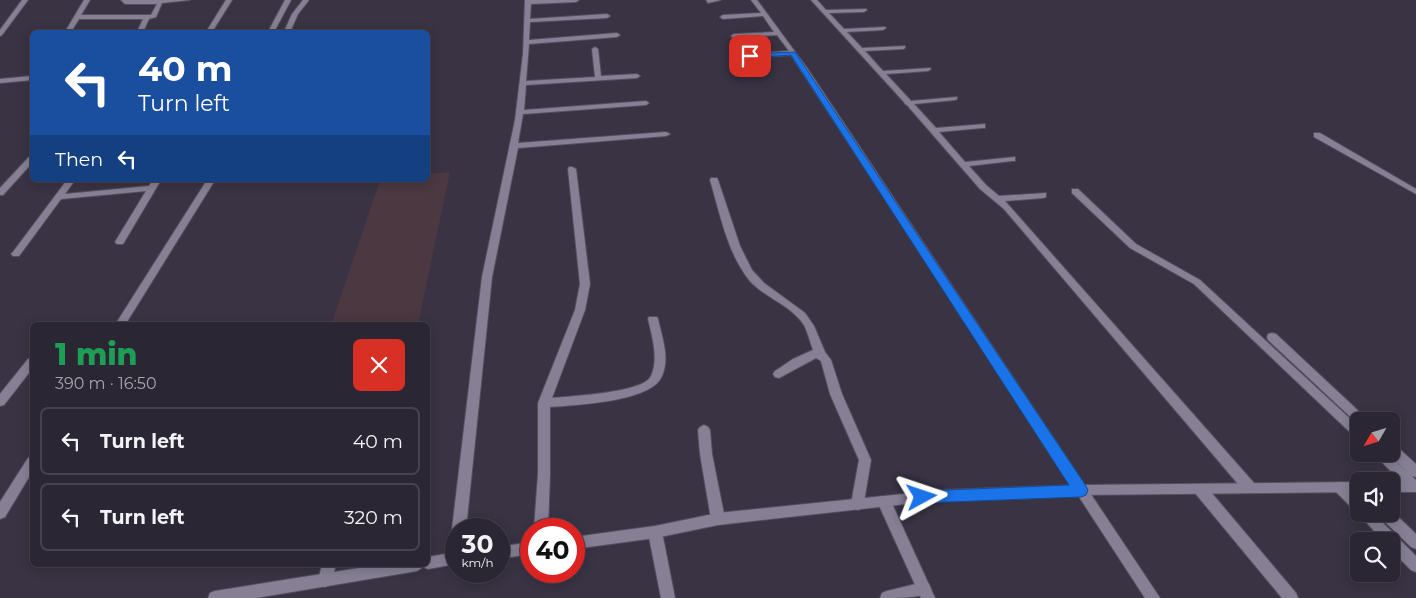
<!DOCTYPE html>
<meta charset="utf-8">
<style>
body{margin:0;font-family:Montserrat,sans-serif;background:#332e3b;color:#f1f3f6;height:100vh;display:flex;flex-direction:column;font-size:19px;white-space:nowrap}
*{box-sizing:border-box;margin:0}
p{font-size:16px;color:#a6a5ac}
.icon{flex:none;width:28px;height:28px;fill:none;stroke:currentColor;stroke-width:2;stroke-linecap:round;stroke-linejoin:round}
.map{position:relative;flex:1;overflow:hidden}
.side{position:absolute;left:30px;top:322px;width:400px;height:245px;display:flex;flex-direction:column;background:#2b2633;border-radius:8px;box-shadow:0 2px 12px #0003,0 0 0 1px #47434e}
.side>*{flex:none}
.top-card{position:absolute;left:30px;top:30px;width:400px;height:152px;border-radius:8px;box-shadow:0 2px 12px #0003,0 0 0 1px #47434e;background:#1a4fa0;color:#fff;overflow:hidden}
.needle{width:32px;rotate:231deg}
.buttons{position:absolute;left:1350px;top:412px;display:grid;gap:10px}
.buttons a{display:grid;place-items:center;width:50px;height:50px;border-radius:8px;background:#2b2633;box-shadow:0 2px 12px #0003,0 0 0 1px #47434e;font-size:25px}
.speed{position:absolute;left:445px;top:518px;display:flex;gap:10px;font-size:25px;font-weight:700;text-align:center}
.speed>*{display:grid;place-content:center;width:65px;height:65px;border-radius:50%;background:#2b2633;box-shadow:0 2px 12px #0003,0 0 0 1px #47434e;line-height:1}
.speed small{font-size:12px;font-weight:400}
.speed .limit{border:8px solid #d22;background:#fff;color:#111}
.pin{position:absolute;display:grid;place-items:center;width:42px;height:42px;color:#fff;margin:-21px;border-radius:10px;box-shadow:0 2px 8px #0006}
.me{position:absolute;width:55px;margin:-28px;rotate:85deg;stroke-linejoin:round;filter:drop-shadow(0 0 4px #0008)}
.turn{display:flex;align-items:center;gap:18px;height:105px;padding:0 25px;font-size:22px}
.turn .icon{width:65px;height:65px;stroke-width:2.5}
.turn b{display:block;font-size:35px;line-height:42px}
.then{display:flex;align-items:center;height:48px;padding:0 25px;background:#0003;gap:10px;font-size:19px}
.round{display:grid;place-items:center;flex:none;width:52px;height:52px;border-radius:8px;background:#332e3b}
.summary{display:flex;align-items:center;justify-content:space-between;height:85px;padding:0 25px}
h1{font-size:30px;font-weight:800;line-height:38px;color:#1e9e55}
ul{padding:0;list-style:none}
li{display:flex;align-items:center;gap:15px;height:68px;margin:0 10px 8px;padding:0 15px;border:2px solid #47434e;border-radius:8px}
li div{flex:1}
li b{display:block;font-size:19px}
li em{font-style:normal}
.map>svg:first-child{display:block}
</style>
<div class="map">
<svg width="1416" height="598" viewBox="0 0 1416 598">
<rect width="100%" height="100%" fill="#393344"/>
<!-- education -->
<polygon fill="#4b3840" points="450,172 418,325 331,325 380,180 428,180 428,174"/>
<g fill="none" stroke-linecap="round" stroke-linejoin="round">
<defs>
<g id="service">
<polygon points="29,157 32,157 32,163 3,195 0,195 0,188"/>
<polygon points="1072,189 1078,189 1136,244 1200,280 1359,427 1359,439 1355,437 1194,284 1130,248 1072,193"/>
<polygon points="1272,333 1276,334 1366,418 1368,421 1359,421 1358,424 1268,340 1267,337 1268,334"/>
<polygon points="704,425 708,427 710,430 712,454 725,519 723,523 718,525 713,523 711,519 700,454 698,430 700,427"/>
<polygon points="1391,443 1395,445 1416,464 1416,477 1411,476 1389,454 1391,454"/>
<polygon points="1374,454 1388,454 1416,480 1416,492 1410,491"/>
<polygon points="322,565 336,565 330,585 325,587 320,585 318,580"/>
<path d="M924,582L929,584L931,589L929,594C913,598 896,598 880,598L882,593L887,591Z"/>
</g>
<g id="minor">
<polygon points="22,0 28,0 2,35 0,36 0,30"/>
<polygon points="84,0 90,0 81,15 151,15 157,4 125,4 121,0 190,0 162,3 156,17 149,19 143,32 137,32 143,19 79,19 71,32 65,32"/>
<polygon points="226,0 232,0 212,32 206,32"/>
<polygon points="285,0 291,0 274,32 268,32"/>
<polygon points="303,0 309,0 298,14 290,32 284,32 292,14"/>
<polygon points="525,0 579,0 576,2 531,4 530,19 607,14 610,16 607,18 530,22 529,40 617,33 620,35 617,37 529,44 526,81 595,77 592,49 595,47 598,49 601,76 637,74 640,76 637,78 526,85 524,110 646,101 649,103 646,105 523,114 518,143 666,132 670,134 666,136 518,148 492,277 466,529 456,529 456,534 452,529 482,277 515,120 523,54"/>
<polygon points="706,0 721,0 708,3"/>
<polygon points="751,0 757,0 807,68 1160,598 1145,598 791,55 750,58 747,56 750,54 789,51 777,35 734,38 731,36 734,34 774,32 763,16 723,19 720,17 723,15 761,13"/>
<polygon points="811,0 817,0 826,10 866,9 867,10 864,12 829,13 844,29 885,27 886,28 883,30 847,32 862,48 905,46 905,48 903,49 865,51 883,71 930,68 931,69 928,71 886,74 911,101 957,97 957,99 955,100 914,104 936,128 985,124 985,128 982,128 939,132 965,162 1015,157 1015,161 1012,161 969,166 986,185 999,196 1046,193 1046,197 1043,198 1005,201 1254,483 1255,487 1254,491 1249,492 1244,491 1004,209 980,189 907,105 905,104 904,102"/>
<polygon points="32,76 32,80 0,83 0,79"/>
<polygon points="1314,133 1320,133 1416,189 1416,194 1314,137"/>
<path d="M569,167H572L576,169L590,284L585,310L552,398C570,396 644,393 651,376C659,359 652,336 648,319L649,317H657L658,319C662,337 670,358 662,376C652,402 575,405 550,407V474L548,529H534L538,474V403L575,310L580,284L568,169Z"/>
<path d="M711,178H717L718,180L740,246L752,270L764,283L805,313L814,326L825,352L831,360L842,394L871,460L863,508L858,510L853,508L851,504L859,460L830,394L821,361L816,358L779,378L775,377L773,374L775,371L793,359L813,350C810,342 808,333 804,325C791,305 765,298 750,281C727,253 720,213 710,180Z"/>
<polygon points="67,180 75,180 65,194 149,186 153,180 161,180 123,244 117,244 115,242 146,191 61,199 19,256 13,256 11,254 13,252"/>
<polygon points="207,180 215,180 125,325 115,325"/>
<polygon points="32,358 32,369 4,405 0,406 0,394 28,359"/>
<polygon points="32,457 32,472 5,517 0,519 0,502 28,458"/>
<polygon points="1340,482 1345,483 1359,497 1359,511 1354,510 1335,491 1334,487 1335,483"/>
<polygon points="1200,484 1205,485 1296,593 1298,598 1282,598 1195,493 1193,489 1195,485"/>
<polygon points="884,496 889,497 935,598 921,598 877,501 879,497"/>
<polygon points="1391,510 1416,534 1416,549 1411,547 1381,518 1379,514 1391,514"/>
<polygon points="1359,514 1374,514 1416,556 1416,572 1411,570 1391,550 1391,541 1383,541"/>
<polygon points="655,526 660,528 662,532 675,598 661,598 648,532 650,528"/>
</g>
<g id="tertiary">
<polygon points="1359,482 1359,492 1081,495 942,500 718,525 655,538 574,549 574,537 655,526 718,513 942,490 1081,485"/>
<rect x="1391" y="482" width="25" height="10"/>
<polygon points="531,542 531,554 499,559 499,547"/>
<polygon points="456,552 456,564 428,569 423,567 417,571 256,598 208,598 210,593 215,591 378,565 428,565 428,557"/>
</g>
</defs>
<!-- service casing -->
<use href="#service" stroke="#554f5f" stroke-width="2"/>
<!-- minor casing -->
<use href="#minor" stroke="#554f5f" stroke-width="2"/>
<!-- tertiary casing -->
<use href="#tertiary" stroke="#554f5f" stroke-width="2"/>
<!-- service -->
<use href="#service" fill="#878095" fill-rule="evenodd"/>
<!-- minor -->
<use href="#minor" fill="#878095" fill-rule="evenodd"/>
<!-- tertiary -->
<use href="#tertiary" fill="#878095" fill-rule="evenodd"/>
</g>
<!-- route -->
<polygon fill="#1a73e8" stroke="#114b97" points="795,52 1086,486 1088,490 1086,495 1081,497 922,503 917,501 915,497 917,493 922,491 1069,485 791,55 750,58 747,56 750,54"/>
</svg>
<div class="buttons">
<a><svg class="needle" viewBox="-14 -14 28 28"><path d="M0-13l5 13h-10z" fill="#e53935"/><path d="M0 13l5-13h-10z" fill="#a6a5ac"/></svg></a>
<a><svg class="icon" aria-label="sound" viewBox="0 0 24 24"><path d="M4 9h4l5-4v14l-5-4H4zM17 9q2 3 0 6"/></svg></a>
<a><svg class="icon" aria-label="search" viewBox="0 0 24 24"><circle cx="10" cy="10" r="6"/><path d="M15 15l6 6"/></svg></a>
</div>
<div class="speed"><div>30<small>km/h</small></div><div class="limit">40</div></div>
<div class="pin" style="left:750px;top:56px;background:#d93025"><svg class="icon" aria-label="arrive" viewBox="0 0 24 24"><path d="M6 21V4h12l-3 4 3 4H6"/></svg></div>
<svg class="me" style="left:922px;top:497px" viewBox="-20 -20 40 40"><path d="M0-17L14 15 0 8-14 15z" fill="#1a73e8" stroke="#fff" stroke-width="4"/></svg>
<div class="top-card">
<div class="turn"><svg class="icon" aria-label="left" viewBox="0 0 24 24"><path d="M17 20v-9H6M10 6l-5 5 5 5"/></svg><div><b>40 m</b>Turn left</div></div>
<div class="then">Then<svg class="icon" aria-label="left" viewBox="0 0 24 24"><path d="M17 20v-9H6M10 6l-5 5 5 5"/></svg></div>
</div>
<section class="side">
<div class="summary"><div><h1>1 min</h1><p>390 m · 16:50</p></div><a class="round" style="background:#d93025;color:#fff"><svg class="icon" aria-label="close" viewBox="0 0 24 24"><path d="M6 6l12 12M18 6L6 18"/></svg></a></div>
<ul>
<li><svg class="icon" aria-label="left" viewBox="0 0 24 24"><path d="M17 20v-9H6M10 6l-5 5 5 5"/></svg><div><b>Turn left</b></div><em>40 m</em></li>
<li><svg class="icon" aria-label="left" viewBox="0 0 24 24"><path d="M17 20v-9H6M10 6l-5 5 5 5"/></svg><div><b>Turn left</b></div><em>320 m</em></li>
</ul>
</section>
</div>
